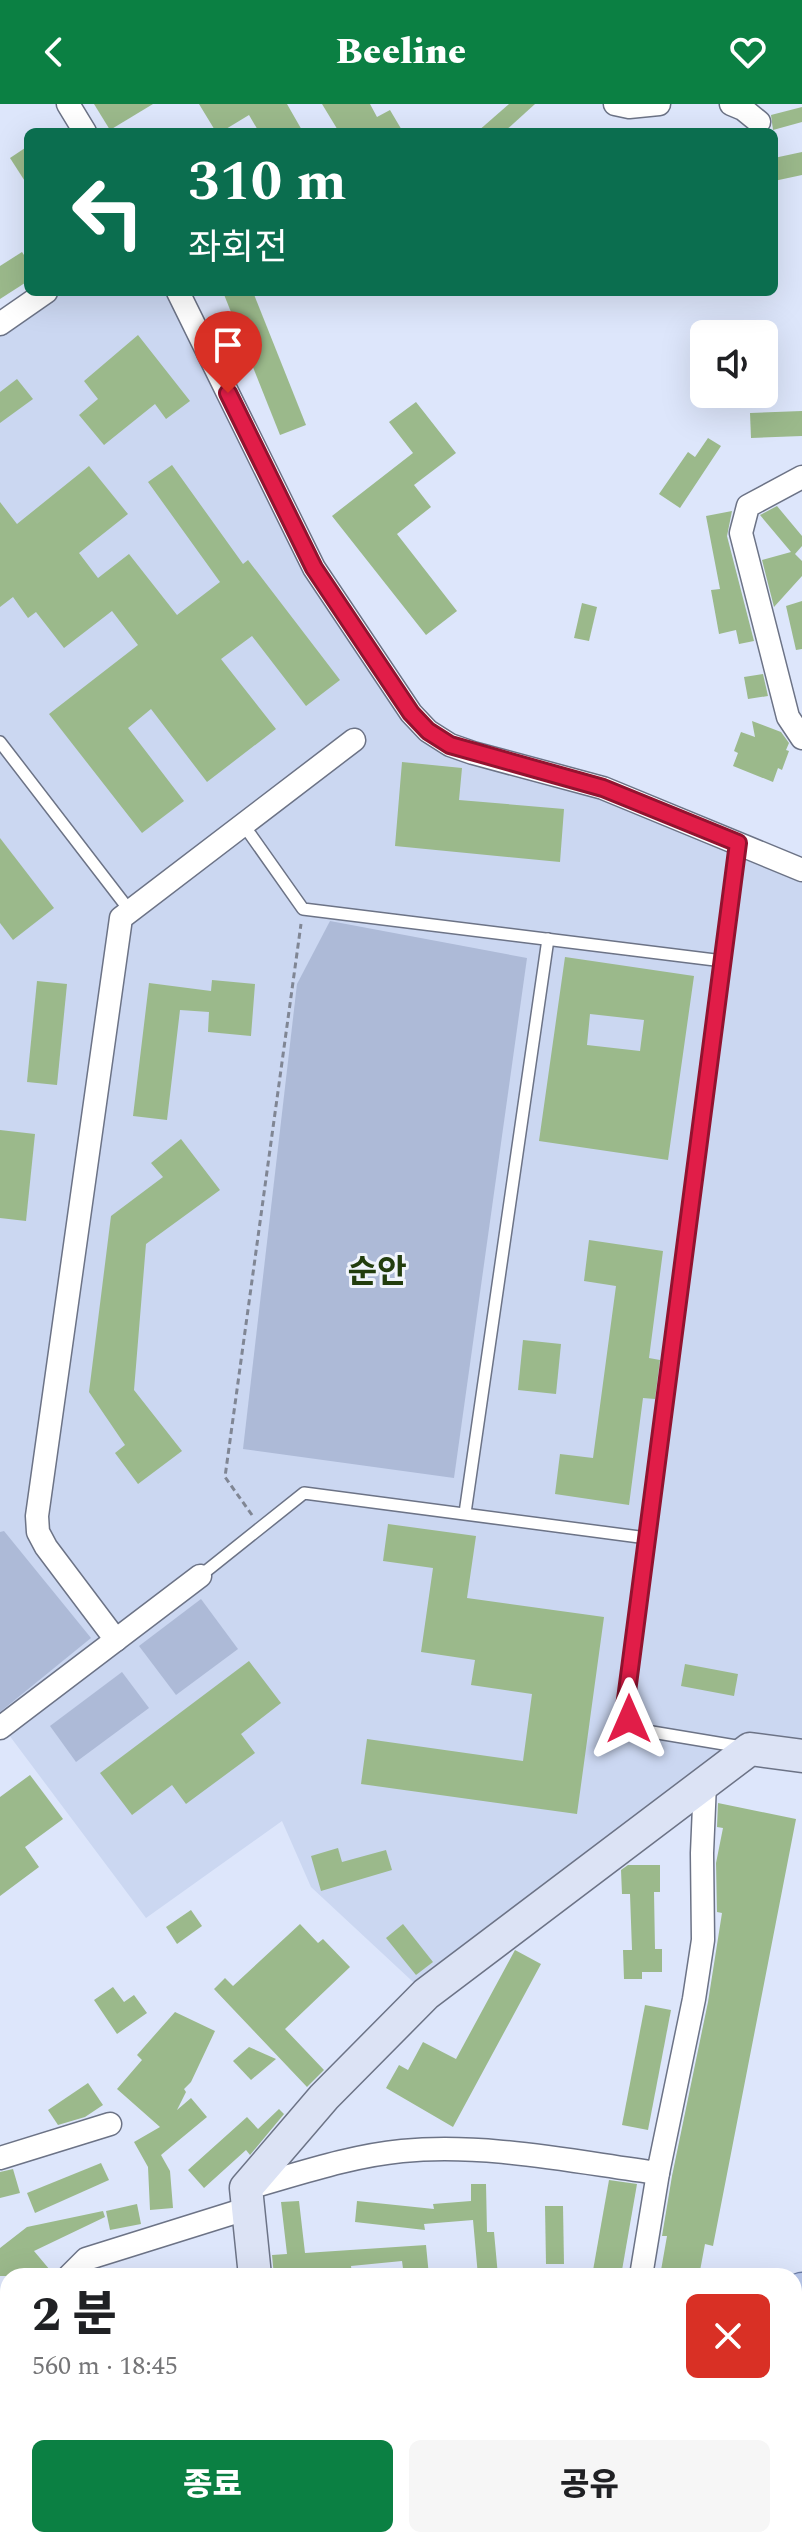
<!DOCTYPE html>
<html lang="ko">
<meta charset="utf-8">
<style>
body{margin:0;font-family:Spectral,"Noto Sans KR",serif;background:#f6f6f6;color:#202124;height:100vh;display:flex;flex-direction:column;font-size:30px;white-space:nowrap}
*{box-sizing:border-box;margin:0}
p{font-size:26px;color:#757577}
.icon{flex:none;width:44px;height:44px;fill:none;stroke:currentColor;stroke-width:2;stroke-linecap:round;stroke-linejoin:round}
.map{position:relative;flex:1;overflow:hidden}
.drawer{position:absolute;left:0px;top:2164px;width:802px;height:280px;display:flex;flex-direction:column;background:#fff;border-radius:24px 24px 0 0;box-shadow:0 8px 32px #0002}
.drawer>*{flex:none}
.top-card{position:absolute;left:24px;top:24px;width:754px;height:168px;border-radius:12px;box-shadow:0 8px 32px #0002;background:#0b6e4f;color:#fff;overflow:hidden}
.tools{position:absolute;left:690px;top:216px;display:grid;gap:16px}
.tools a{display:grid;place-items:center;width:88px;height:88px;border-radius:12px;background:#fff;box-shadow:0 8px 32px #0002;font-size:40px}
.pin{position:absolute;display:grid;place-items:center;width:68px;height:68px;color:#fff;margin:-82px -34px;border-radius:50% 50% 50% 0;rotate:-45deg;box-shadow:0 0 8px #0007}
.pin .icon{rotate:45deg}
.me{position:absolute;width:88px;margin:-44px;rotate:0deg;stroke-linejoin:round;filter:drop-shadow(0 0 6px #0008)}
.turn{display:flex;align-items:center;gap:28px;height:168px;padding:0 32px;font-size:36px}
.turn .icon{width:104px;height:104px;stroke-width:2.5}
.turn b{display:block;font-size:56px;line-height:68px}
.round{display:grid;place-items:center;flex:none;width:84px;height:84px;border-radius:12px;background:#f6f6f6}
.headline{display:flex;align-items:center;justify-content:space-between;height:136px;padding:0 32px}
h1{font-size:48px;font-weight:800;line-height:60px}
.button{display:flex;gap:16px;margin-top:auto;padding:16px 32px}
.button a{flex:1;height:92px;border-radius:12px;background:#0b8043;color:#fff;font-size:32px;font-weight:800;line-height:92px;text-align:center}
.button a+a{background:#f6f6f6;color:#202124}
header{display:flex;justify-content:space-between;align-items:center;height:104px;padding:0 32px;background:#0b8043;color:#fff;font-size:36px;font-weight:800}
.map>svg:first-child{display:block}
</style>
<header><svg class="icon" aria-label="back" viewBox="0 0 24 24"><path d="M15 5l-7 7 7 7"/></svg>Beeline<svg class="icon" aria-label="heart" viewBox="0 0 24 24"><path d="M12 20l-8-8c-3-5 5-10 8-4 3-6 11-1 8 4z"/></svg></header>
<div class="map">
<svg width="802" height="2444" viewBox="0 0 802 2444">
<rect width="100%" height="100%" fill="#dde6fb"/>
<!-- built -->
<polygon fill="#cbd7f1" points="46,188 178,188 314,464 428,627 802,766 802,1652 750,1645 426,1890 311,1783 282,1717 146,1814 3,1623 0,1624 0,220"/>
<!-- green -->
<g fill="#adbad7">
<polygon points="330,817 527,854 454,1374 243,1345 297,880"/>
<polygon points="4,1427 91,1534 0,1608 0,1428"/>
<polygon points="201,1495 238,1545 176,1591 139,1542"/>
<polygon points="122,1568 149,1604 76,1658 50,1622"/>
</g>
<!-- building -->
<g fill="#9bb98b" fill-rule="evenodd">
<polygon points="94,0 153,0 110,26"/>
<polygon points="199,0 287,0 303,28 259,28 249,11 221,28 216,28"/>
<polygon points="322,0 370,0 377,13 390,6 403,28 339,28"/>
<polygon points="509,0 535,0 504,28 477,28"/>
<polygon points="802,3 802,18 773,26 771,11"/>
<polygon points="28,42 28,82 10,54"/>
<polygon points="802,48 802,71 774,77 774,54"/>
<polygon points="22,148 28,157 28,177 0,195 0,162"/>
<polygon points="223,188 253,188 306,321 280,331"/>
<polygon points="138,231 190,297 166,315 155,300 104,341 79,311 98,295 84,277"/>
<polygon points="17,275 33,295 0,319 0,288"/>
<polygon points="416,298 456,349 414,381 431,403 397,430 457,507 426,531 332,412 413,349 389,318"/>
<polygon points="802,307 802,332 751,334 750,309"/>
<polygon points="708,334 721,342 680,404 659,390 688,348 695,353"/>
<polygon points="172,361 243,460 248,456 340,576 306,602 252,532 221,555 276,625 207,678 151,605 128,624 184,697 142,729 49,610 138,541 112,507 64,544 36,508 28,514 13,493 0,503 0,398 17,420 89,362 128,410 79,449 98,474 129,450 177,511 220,478 148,378"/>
<polygon points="777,402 802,432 802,442 795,450 802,457 802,472 774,503 762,456 791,448 760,411"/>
<polygon points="732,407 727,432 754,537 739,540 736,526 719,530 711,486 720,485 706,412"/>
<polygon points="802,497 802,545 796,546 786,502"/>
<polygon points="582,499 597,503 589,537 574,534"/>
<polygon points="763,570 768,592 748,595 744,573"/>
<polygon points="752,617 781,628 789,639 786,646 789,647 782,666 778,664 773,678 733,662 738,649 734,647 741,628 755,633"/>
<polygon points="402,658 462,664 459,696 564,705 560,758 395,742"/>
<polygon points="0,734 54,804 13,836 0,819"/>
<path d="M565,853L694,872L668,1056L539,1037ZM590,910L644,916L640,947L587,941Z"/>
<polygon points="212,876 255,880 251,932 208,928 209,908 180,906 167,1016 133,1012 149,879 211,887"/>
<polygon points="37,877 67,880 57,981 27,978"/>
<polygon points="0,1026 35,1030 26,1117 0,1114"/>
<polygon points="181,1035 220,1086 146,1140 134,1286 182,1347 138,1380 115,1349 125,1341 89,1288 111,1112 163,1073 151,1059"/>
<polygon points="589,1136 663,1147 649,1254 660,1256 655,1295 643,1294 629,1401 555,1390 560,1350 593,1354 616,1182 584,1177"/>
<polygon points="523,1236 561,1240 556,1290 518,1286"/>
<polygon points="388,1420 476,1432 467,1494 604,1513 577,1710 361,1680 367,1635 523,1657 532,1590 471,1581 475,1556 421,1548 433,1464 383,1457"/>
<polygon points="249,1557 281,1599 241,1630 255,1649 186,1700 172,1681 132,1711 100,1669"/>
<polygon points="685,1560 738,1570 734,1592 681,1582"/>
<polygon points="30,1671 63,1715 25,1743 39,1763 0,1792 0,1693"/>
<polygon points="718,1699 796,1715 713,2142 705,2140 699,2172 660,2172 667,2132 662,2132 672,2072 708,1898 722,1809 717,1808 716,1759 723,1724 717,1723"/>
<polygon points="338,1744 342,1758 386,1746 392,1766 321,1787 311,1752"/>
<polygon points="628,1761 660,1761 660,1788 654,1788 655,1845 662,1845 662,1868 642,1868 642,1875 624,1875 623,1846 632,1846 630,1790 622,1790 621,1766"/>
<polygon points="191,1806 202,1822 177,1840 166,1823"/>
<polygon points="300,1820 318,1839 323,1835 350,1863 285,1925 324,1966 307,1983 214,1885 225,1874 233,1882"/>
<polygon points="403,1820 433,1858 416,1871 386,1834"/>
<polygon points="515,1846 541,1860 453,2023 386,1984 399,1961 408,1966 423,1938 456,1955"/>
<polygon points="113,1883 124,1898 134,1891 147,1909 117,1930 94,1896"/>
<polygon points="645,1901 671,1906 648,2026 622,2021"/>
<polygon points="175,1908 215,1927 191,1978 184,1985 186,1988 177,2006 191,1994 207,2013 161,2051 170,2067 173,2104 150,2106 148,2063 134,2038 160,2023 117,1985 142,1956 137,1951"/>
<polygon points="249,1943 276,1955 251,1976 233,1957"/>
<polygon points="88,1979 103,2001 85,2013 58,2021 48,2006"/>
<polygon points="279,2005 284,2010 250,2051 246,2046 204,2084 188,2066 247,2013 258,2025"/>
<polygon points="101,2059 109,2076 35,2109 27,2089"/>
<polygon points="13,2065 20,2089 0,2094 0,2068"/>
<polygon points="609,2076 637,2080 621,2172 592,2172"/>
<polygon points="471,2080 486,2080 487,2128 494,2128 498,2172 478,2172 473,2116 424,2120 425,2126 355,2118 357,2097 434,2105 433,2100 471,2097"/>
<polygon points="299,2097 305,2149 426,2141 429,2172 404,2172 402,2157 351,2162 352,2171 274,2172 272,2151 287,2150 281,2098"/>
<polygon points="137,2100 141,2120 110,2126 106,2107"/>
<polygon points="545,2102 563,2102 564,2160 546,2160"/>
<polygon points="103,2107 105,2113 34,2147 55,2172 0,2172 0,2144 27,2123"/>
</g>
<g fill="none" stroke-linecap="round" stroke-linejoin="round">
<defs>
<g id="lane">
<polyline points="0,638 130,807"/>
<polyline points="243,720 303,805 723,857"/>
<path d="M738,739L625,1603C629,1616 633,1621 646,1627L742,1643"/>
<polyline points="465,1409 548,835"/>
<polyline points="200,1472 304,1389 647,1434"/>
</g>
<g id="street">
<polyline points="68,0 85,28"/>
<polyline points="615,0 629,3 659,0"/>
<polyline points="731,0 743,5 759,18"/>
<polyline points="178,188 314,464 411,609 428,627 450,641 473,649 603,684 802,766"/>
<polyline points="0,220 46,188"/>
<polyline points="802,373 748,402 741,429 788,613 802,634"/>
<polyline points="116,1536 46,1443 38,1428 37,1412 121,814 354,636"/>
<polyline points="0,1624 200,1472"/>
<polyline points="0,2054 110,2020"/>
<path d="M248,2084C298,2070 350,2052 402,2047C488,2039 574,2058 658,2069L694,1895L703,1836L702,1749L705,1679"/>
<polyline points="69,2172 86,2155 249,2104"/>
<polyline points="641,2172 658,2069"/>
<polyline points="0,2391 8,2387"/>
</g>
<g id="secondary">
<polyline points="255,2172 246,2084 324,1993 426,1890 750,1645 802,1652"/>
<polyline points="268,2444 269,2436"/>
</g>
<g id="primary">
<polyline points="794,2229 802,2187"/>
<polyline points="754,2444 756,2436"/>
</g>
</defs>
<!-- lane casing -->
<use href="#lane" stroke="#6c7386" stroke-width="14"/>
<!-- street casing -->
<use href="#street" stroke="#6c7386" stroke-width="25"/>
<!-- secondary casing -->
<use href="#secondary" stroke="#6c7386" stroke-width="35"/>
<!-- primary casing -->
<use href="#primary" stroke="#697ba5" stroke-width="39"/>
<!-- path -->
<polyline stroke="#808694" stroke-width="3" stroke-dasharray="6 4" stroke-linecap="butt" points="252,1411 225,1373 301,820"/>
<!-- lane -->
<use href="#lane" stroke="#fff" stroke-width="11"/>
<!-- street -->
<use href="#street" stroke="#fff" stroke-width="22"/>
<!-- secondary -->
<use href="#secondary" stroke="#dce3f5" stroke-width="32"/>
<!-- primary -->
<use href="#primary" stroke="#b8c7ec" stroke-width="36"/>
</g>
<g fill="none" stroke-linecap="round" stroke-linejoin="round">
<defs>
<polyline id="route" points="228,289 314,464 411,609 428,627 450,641 603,684 738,739 625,1603 629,1615"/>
</defs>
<!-- route casing -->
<use href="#route" stroke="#92132f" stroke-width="20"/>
<!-- route -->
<use href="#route" stroke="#e11d48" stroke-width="14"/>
</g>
<g text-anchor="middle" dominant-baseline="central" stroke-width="6" stroke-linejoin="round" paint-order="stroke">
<!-- district labels -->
<g font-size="32" font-weight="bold" fill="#223d0d" stroke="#f0f4fc">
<text x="377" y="1168">순안</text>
</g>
</g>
</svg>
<div class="tools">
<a><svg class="icon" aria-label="sound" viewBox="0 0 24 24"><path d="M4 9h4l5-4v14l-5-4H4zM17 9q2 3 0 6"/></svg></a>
</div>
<div class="pin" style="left:228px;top:289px;background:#d93025"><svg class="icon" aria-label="arrive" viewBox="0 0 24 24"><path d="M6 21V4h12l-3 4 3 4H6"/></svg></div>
<svg class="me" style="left:629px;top:1615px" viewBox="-20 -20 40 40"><path d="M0-17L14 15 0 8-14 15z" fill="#e11d48" stroke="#fff" stroke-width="4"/></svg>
<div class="top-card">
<div class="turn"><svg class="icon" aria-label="left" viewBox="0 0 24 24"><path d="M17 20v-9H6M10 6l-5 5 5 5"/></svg><div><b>310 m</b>좌회전</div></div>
</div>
<section class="drawer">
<div class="headline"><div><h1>2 분</h1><p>560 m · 18:45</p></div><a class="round" style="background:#d93025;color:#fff"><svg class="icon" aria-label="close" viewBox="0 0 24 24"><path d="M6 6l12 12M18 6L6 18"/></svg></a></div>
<div class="button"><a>종료</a><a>공유</a></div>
</section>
</div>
